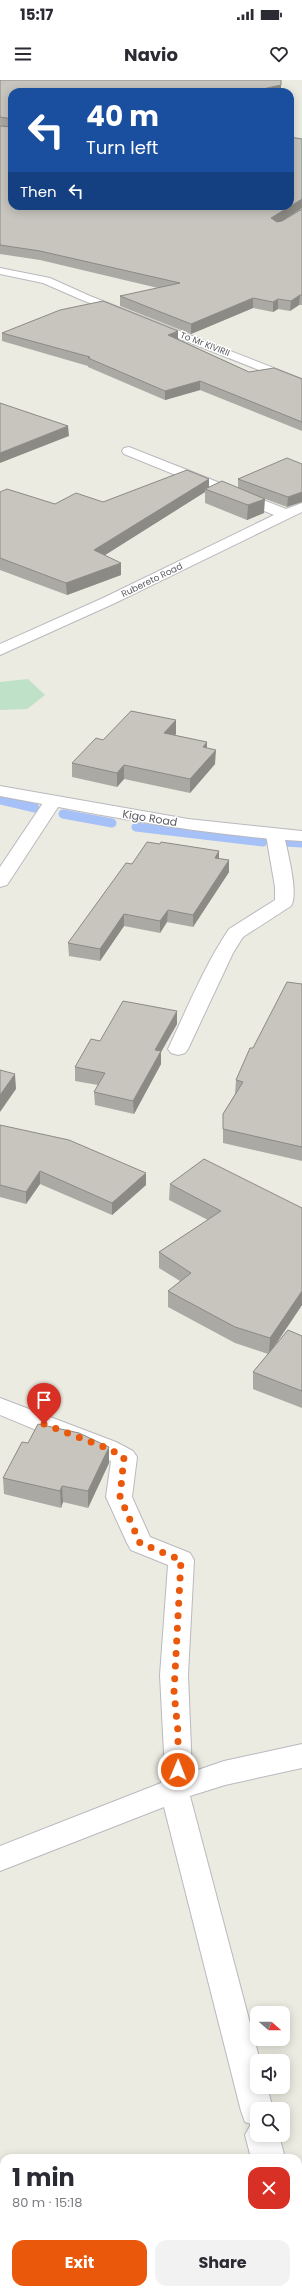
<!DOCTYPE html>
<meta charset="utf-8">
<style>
body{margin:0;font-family:Poppins,sans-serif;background:#f2f2f3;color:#2b2b33;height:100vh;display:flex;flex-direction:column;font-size:15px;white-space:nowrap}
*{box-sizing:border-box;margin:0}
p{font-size:13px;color:#7c7c81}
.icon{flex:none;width:22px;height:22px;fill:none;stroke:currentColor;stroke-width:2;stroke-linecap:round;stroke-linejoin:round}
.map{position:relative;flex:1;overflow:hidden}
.drawer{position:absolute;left:0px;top:2074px;width:302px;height:140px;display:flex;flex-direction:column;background:#fff;border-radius:12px 12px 0 0;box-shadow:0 2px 10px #0003}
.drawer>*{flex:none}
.guide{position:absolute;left:8px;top:8px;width:286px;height:122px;border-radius:12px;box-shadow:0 2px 10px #0003;background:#1a4fa0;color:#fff;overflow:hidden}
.needle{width:26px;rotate:110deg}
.fabs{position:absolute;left:250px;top:1926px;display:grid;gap:8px}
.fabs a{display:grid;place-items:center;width:40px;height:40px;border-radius:8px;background:#fff;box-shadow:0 2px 10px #0003;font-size:20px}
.pin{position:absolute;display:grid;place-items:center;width:34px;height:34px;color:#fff;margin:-41px -17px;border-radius:50% 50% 50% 0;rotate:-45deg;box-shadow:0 0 4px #0007}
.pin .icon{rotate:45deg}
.me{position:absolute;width:44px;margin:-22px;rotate:1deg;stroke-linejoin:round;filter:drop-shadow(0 0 3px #0008)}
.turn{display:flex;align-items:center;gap:14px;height:84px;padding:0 12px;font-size:18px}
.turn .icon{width:52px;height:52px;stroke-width:2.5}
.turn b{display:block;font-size:28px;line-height:34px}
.then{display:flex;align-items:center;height:38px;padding:0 12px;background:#0003;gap:8px;font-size:15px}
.round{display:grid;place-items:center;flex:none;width:42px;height:42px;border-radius:12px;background:#f2f2f3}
.summary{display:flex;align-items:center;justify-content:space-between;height:68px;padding:0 12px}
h1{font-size:24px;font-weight:700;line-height:30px}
.button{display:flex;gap:8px;margin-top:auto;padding:8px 12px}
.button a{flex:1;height:46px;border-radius:12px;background:#ea580c;color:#fff;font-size:16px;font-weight:700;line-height:46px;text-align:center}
.button a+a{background:#f2f2f3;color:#2b2b33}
.status{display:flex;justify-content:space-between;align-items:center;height:28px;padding:0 20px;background:#fff;direction:ltr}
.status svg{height:11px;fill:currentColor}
header{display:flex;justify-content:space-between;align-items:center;height:52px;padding:0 12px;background:#fff;font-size:18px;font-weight:700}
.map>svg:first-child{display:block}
</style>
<div class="status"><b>15:17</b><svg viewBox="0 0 49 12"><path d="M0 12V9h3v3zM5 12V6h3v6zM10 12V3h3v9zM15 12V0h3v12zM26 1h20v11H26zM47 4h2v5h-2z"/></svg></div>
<header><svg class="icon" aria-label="menu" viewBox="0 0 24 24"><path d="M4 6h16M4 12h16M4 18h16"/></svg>Navio<svg class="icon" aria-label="heart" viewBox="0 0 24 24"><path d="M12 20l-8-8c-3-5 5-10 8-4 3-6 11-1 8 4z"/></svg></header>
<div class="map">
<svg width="302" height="2214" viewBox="0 0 302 2214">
<rect width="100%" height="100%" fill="#ebebe1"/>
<!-- green -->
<polygon fill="#bfe1c7" points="28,599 45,615 27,629 0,630 0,602"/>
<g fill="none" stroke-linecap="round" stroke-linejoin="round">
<!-- stream -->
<g stroke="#a5c1f7" stroke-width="9">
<polyline points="0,720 35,728"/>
<polyline points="63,734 112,743"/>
<polyline points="136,747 263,762"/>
<polyline points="284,762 302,763"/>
</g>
<defs>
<g id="minor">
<polygon points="0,188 50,198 90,216 302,299 302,307 82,220 43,203 0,194"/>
<polygon points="129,367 286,429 302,423 302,432 113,524 0,575 0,564 103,518 274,435 124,374 122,371 124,368"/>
<polygon points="53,716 59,717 62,721 7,805 0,807 0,787 47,717"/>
<path d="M275,750L281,751L284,755C287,770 299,814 291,826L243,857L233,873L188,969L185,973L178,975L171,973L168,969C187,929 204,886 229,849L275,820V807L266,755L269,751Z"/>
<polygon points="0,1318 116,1362 133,1371 137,1377 132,1417 150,1457 190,1473 194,1480 188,1595 192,1692 224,1681 302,1664 302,1688 225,1705 190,1716 260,1981 257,1981 257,2007 267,2007 273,2029 257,2029 257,2055 279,2055 285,2078 251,2078 245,2055 251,2044 245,2042 241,2031 164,1727 0,1791 0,1766 161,1703 164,1673 160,1595 168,1485 131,1470 127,1463 106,1417 111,1381 0,1335"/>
<polygon points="298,2197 302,2204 302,2214 270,2214 270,2210 298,2210"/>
</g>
<path id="tertiary" d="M0,706L188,739L302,751V761C200,755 100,735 0,716Z"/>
</defs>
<!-- minor casing -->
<use href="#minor" stroke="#b9b9bf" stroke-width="2"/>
<!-- tertiary casing -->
<use href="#tertiary" stroke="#b9b9bf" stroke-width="2"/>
<!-- minor -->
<use href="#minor" fill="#fff" fill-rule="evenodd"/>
<!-- tertiary -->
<use href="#tertiary" fill="#fff" fill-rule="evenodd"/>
</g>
<!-- wall -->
<g fill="#aba9a3">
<polygon points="0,0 12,12 12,126 302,128 281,141 302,129 302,225 299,225 290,231 278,229 273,232 253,228 191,254 120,226 120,216 158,208 40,180 0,174"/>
<polygon points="2,253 178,259 249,292 302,299 302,351 200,310 165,320 88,287 88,286 2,261"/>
<polygon points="302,384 287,427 260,417 264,433 247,440 205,423 205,412 105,475 121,495 67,515 0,490 0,412 55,424 103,422 209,399 209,407 238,408 238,399"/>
<polygon points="176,640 176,654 174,655 207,662 207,668 215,684 190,713 124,699 117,707 72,697 72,683 103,660"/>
<polygon points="160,764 219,771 219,779 229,780 229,792 193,847 167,842 160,853 124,846 100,881 69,876 68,863"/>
<polygon points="302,904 302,1081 223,1063 223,1034 235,1014 236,1000 253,968"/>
<polygon points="177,944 161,972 161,984 134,1034 95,1025 94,1012 98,1005 75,1001 75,987 100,961"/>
<polygon points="0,1045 146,1093 146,1105 112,1135 40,1104 26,1124 0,1117"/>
<polygon points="170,1104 302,1128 302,1225 272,1270 302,1256 302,1328 253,1309 253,1292 268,1274 235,1263 168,1227 168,1211 180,1201 159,1188 159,1172 208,1140 169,1120"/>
<polygon points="109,1383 88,1428 63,1422 61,1428 4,1414 3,1398"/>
</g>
<!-- shaded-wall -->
<g fill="#8b8a85">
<polygon points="281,5 281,12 249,12"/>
<polygon points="302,119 302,128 271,148 271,138"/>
<polygon points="300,215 299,225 290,231 291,221"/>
<polygon points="253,218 253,228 191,254 191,244"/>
<polygon points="278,219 278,229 273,232 273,222"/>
<polygon points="178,251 178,260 168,255"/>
<polygon points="200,301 200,310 165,320 165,311"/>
<polygon points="68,346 69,356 0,383 0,373"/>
<polygon points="209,399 209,410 205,409 205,412 94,482 94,470"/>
<polygon points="302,412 302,422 287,427 288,417"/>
<polygon points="265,419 264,433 247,440 248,425"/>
<polygon points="121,483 121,495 67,515 66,503"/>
<polygon points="176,640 176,654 164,667 164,653"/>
<polygon points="207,662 207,676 203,667"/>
<polygon points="216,670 215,684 190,713 190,699"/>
<polygon points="124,685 124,699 117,707 117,693"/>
<polygon points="219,771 219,783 215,778"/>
<polygon points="229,780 229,792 193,847 193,835"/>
<polygon points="168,830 167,842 160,853 160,841"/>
<polygon points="124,834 124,846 100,881 100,869"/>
<polygon points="177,931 177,944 161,972 161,984 134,1034 133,1021 155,970"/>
<polygon points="15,994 16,1009 0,1032 0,1015"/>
<polygon points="40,1091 40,1104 26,1124 26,1112"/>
<polygon points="146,1093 146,1105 112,1135 112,1123"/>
<polygon points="302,1211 302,1225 269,1274 270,1258"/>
<polygon points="109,1367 109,1383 88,1428 88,1411"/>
<polygon points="62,1406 63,1422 61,1428 60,1411"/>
</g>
<!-- building -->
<g fill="#c7c5be" stroke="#8b8a85">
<polygon points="0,0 281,0 281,5 249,12 12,12 12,39 0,37"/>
<polygon points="0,46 12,47 12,126 290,126 290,57 302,59 302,119 271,138 277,142 282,141 302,129 302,215 300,215 291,221 278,219 273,222 253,218 191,244 120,216 180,203 40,171 0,165"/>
<polygon points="103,221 178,251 168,255 249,292 274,288 302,299 302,342 200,301 165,311 88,278 90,277 2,253 60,230"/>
<polygon points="0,323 68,346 0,373"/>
<polygon points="287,378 302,384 302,412 288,417 238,399"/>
<polygon points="187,390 209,399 94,470 121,483 66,503 0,478 0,412 7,409 55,424 76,413 103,422"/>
<polygon points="222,401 265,419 248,425 205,409"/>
<polygon points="131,631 176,640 164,653 207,662 203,667 216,670 190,699 124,685 117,693 72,683 96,658 103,660"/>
<polygon points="147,762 160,764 161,762 219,771 215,778 229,780 193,835 168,830 160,841 124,834 100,869 68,863 126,783 132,784"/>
<polygon points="287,902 302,904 302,1067 223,1049 223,1034 243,1002 236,1000 250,968 253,968"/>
<polygon points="123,921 177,931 155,970 161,971 133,1021 94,1012 105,993 75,987 91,959 100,961"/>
<polygon points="0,990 15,994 0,1015"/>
<polygon points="0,1045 69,1060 146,1093 112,1123 40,1091 26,1112 0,1105"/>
<polygon points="204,1079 302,1128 302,1211 270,1258 235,1247 168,1211 191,1193 159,1172 221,1131 170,1104"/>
<polygon points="288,1250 302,1256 302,1311 253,1292"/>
<polygon points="38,1344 79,1353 109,1367 88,1411 62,1406 60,1411 3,1398 22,1362 28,1363"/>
</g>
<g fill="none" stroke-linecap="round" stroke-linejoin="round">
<!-- route -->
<polyline stroke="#ea580c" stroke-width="7" stroke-dasharray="0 12.6" points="44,1344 107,1368 124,1377 120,1417 140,1463 181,1480 174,1612 178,1652 178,1690"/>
</g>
<g text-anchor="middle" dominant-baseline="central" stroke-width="3" stroke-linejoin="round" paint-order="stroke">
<!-- far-street labels -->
<g font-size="9" fill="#5a5b61" stroke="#fff">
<text transform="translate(205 264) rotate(21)">To Mr KIVIRII</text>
<text transform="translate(152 500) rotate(-26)">Rubereto Road</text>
</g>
<!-- street labels -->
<g font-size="11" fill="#5a5b61" stroke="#fff">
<text transform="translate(150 738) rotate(9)">Kigo Road</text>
</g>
</g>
</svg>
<div class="fabs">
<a><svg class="needle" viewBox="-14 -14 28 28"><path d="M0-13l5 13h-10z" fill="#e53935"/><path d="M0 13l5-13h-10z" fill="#7c7c81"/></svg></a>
<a><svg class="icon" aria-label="sound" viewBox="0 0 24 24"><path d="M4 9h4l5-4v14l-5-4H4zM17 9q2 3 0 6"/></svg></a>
<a><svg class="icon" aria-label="search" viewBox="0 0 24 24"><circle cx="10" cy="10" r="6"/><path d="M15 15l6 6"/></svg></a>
</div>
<div class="pin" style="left:44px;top:1344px;background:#d93025"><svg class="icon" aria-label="arrive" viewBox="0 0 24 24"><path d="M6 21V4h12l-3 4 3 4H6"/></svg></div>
<svg class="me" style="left:178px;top:1690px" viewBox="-20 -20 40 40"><circle r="17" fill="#ea580c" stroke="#fff" stroke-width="3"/><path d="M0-11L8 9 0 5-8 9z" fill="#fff"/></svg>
<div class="guide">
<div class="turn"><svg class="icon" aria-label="left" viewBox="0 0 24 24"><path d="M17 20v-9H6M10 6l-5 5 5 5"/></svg><div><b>40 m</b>Turn left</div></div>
<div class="then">Then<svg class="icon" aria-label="left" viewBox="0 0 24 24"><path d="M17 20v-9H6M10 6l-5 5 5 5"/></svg></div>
</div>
<section class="drawer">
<div class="summary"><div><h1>1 min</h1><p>80 m · 15:18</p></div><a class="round" style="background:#d93025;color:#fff"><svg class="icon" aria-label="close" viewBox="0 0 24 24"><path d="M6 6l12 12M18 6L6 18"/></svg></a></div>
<div class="button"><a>Exit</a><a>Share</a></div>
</section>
</div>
